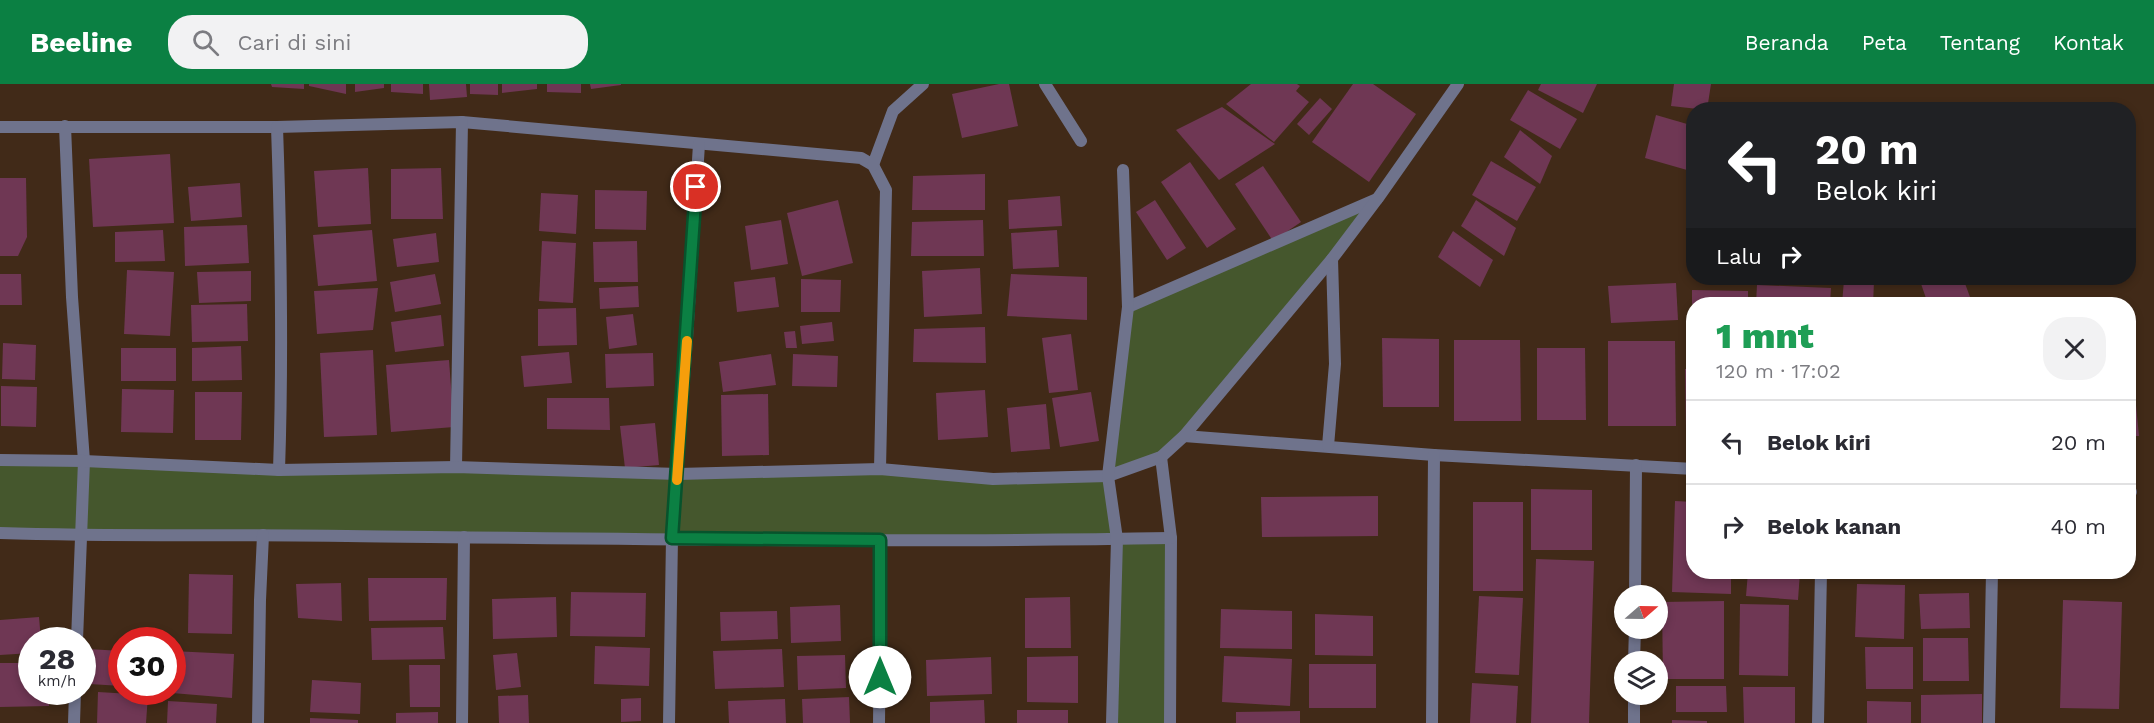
<!DOCTYPE html>
<html lang="id">
<meta charset="utf-8">
<style>
body{margin:0;font-family:"Work Sans",sans-serif;background:#f2f2f3;color:#2b2b33;height:100vh;display:flex;flex-direction:column;font-size:22px;white-space:nowrap}
*{box-sizing:border-box;margin:0}
p{font-size:20px;color:#7c7c81}
.icon{flex:none;width:33px;height:33px;fill:none;stroke:currentColor;stroke-width:2;stroke-linecap:round;stroke-linejoin:round}
.map{position:relative;flex:1;overflow:hidden}
.details{position:absolute;left:1686px;top:213px;width:450px;height:282px;display:flex;flex-direction:column;background:#fff;border-radius:24px;box-shadow:0 3px 9px #0003}
.details>*{flex:none}
.hud{position:absolute;left:1686px;top:18px;width:450px;height:183px;border-radius:24px;box-shadow:0 3px 9px #0003;background:#202124;color:#fff;overflow:hidden}
.needle{width:39px;rotate:70deg}
.buttons{position:absolute;left:1614px;top:501px;display:grid;gap:12px}
.buttons a{display:grid;place-items:center;width:54px;height:54px;border-radius:50%;background:#fff;box-shadow:0 3px 9px #0003;font-size:30px}
.speed{position:absolute;left:18px;top:543px;display:flex;gap:12px;font-size:30px;font-weight:700;text-align:center}
.speed>*{display:grid;place-content:center;width:78px;height:78px;border-radius:50%;background:#fff;box-shadow:0 3px 9px #0003;line-height:1}
.speed small{font-size:15px;font-weight:400}
.speed .limit{border:9px solid #d22;background:#fff;color:#111}
.pin{position:absolute;display:grid;place-items:center;width:51px;height:51px;color:#fff;margin:-26px;border:3px solid #fff;border-radius:50%;box-shadow:0 2px 6px #0007}
.me{position:absolute;width:66px;margin:-33px;rotate:0deg;stroke-linejoin:round;filter:drop-shadow(0 0 4px #0008)}
.turn{display:flex;align-items:center;gap:21px;height:126px;padding:0 30px;font-size:27px}
.turn .icon{width:78px;height:78px;stroke-width:2.5}
.turn b{display:block;font-size:42px;line-height:51px}
.then{display:flex;align-items:center;height:57px;padding:0 30px;background:#0003;gap:12px;font-size:22px}
.round{display:grid;place-items:center;flex:none;width:63px;height:63px;border-radius:24px;background:#f2f2f3}
.summary{display:flex;align-items:center;justify-content:space-between;height:102px;padding:0 30px}
h1{font-size:36px;font-weight:800;line-height:45px;color:#1e9e55}
ul{padding:0;list-style:none}
li{display:flex;align-items:center;gap:18px;height:84px;padding:0 30px;border-top:2px solid #e1e1e2}
li div{flex:1}
li b{display:block;font-size:22px}
li em{font-style:normal}
header{display:flex;align-items:center;gap:36px;box-sizing:border-box;height:84px;padding:0 30px;background:#0b8043;color:#fff}
header strong{font-size:28px}
nav{display:flex;gap:33px;margin-inline-start:auto;font-size:21px}
.search{width:420px;height:54px;background:#f2f2f3;display:flex;align-items:center;gap:15px;box-sizing:border-box;padding:0 21px;border-radius:24px;color:#7c7c81;font-size:22px}
.map>svg:first-child{display:block}
</style>
<header>
<strong>Beeline</strong>
<div class="search"><svg class="icon" aria-label="search" viewBox="0 0 24 24"><circle cx="10" cy="10" r="6"/><path d="M15 15l6 6"/></svg>Cari di sini</div>
<nav><a>Beranda</a><a>Peta</a><a>Tentang</a><a>Kontak</a></nav>
</header>
<div class="map">
<svg width="2154" height="639" viewBox="0 0 2154 639">
<rect width="100%" height="100%" fill="#412a18"/>
<!-- green -->
<polygon fill="#45572d" points="1378,114 1161,373 1108,393 1117,455 1171,454 1170,639 1112,639 1117,456 0,449 0,376 279,386 880,385 993,395 1107,392 1128,223"/>
<!-- building -->
<g fill="#6f3754">
<polygon points="271,0 304,0 304,5 272,3"/>
<polygon points="309,0 346,0 346,10 309,2"/>
<polygon points="355,0 384,0 384,4 355,8"/>
<polygon points="391,0 423,0 423,10 391,8"/>
<polygon points="429,0 466,0 467,13 430,16"/>
<polygon points="470,0 498,0 498,11 470,10"/>
<polygon points="502,0 537,0 537,5 502,9"/>
<polygon points="547,0 581,0 581,9 547,8"/>
<polygon points="590,0 621,0 621,1 591,5"/>
<polygon points="999,0 1009,0 1018,42 962,54 952,10"/>
<polygon points="1251,0 1297,0 1300,2 1296,7 1309,18 1274,58 1226,20"/>
<polygon points="1353,0 1373,0 1416,30 1369,98 1312,58"/>
<polygon points="1541,0 1597,0 1583,29 1538,6"/>
<polygon points="1674,0 1711,0 1707,26 1671,22"/>
<polygon points="1528,6 1577,35 1560,65 1510,36"/>
<polygon points="1320,14 1332,25 1309,51 1297,40"/>
<polygon points="1222,23 1275,60 1219,96 1176,46"/>
<polygon points="1656,31 1694,42 1694,88 1645,74"/>
<polygon points="1520,46 1552,72 1540,100 1504,73"/>
<polygon points="170,70 174,139 93,143 89,75"/>
<polygon points="1491,77 1536,103 1517,137 1472,111"/>
<polygon points="1190,78 1236,145 1207,164 1161,98"/>
<polygon points="1263,82 1301,138 1273,157 1235,100"/>
<polygon points="368,84 371,140 318,143 314,87"/>
<polygon points="441,84 443,135 391,135 391,85"/>
<polygon points="985,90 985,126 912,126 913,92"/>
<polygon points="0,94 26,94 27,153 18,172 0,172"/>
<polygon points="240,99 242,133 191,137 188,103"/>
<polygon points="595,106 647,107 646,146 595,145"/>
<polygon points="541,109 578,111 576,150 539,147"/>
<polygon points="1060,112 1062,142 1009,145 1008,116"/>
<polygon points="838,116 853,179 802,192 787,129"/>
<polygon points="1155,116 1186,164 1167,176 1136,128"/>
<polygon points="1476,116 1516,144 1504,172 1461,142"/>
<polygon points="781,136 788,180 751,186 745,142"/>
<polygon points="983,136 984,172 911,172 912,138"/>
<polygon points="247,141 249,179 185,182 184,143"/>
<polygon points="163,146 165,177 115,178 115,148"/>
<polygon points="372,146 377,197 318,202 313,151"/>
<polygon points="1057,146 1059,183 1013,185 1011,149"/>
<polygon points="1453,147 1493,176 1480,203 1438,173"/>
<polygon points="436,149 439,178 397,183 393,155"/>
<polygon points="542,157 576,159 573,219 539,217"/>
<polygon points="637,157 638,198 594,198 593,158"/>
<polygon points="980,184 982,230 924,233 922,187"/>
<polygon points="127,186 174,188 170,252 124,250"/>
<polygon points="251,187 251,217 199,219 197,188"/>
<polygon points="0,190 21,190 22,221 0,221"/>
<polygon points="435,190 441,220 395,228 390,198"/>
<polygon points="1011,190 1087,193 1087,236 1007,232"/>
<polygon points="775,193 779,223 737,228 734,198"/>
<polygon points="1702,194 1740,194 1739,198 1702,196"/>
<polygon points="1919,194 1963,194 1970,213 1948,220 1928,220"/>
<polygon points="801,195 841,196 840,228 801,228"/>
<polygon points="1844,196 1874,198 1873,220 1842,220"/>
<polygon points="1676,199 1678,236 1611,239 1608,202"/>
<polygon points="1757,201 1831,204 1830,220 1756,220"/>
<polygon points="638,202 639,223 600,225 599,204"/>
<polygon points="378,204 373,246 317,250 314,207"/>
<polygon points="1692,206 1748,207 1748,220 1692,220"/>
<polygon points="247,220 248,257 192,258 191,221"/>
<polygon points="576,224 577,261 538,262 538,225"/>
<polygon points="633,230 637,261 609,265 606,233"/>
<polygon points="441,231 444,262 395,268 391,238"/>
<polygon points="832,238 834,257 802,260 800,242"/>
<polygon points="985,243 986,279 913,278 914,245"/>
<polygon points="795,247 797,264 786,264 784,248"/>
<polygon points="1071,250 1078,306 1049,309 1042,254"/>
<polygon points="1382,254 1439,255 1439,323 1383,323"/>
<polygon points="1454,256 1520,256 1521,337 1454,337"/>
<polygon points="1608,257 1675,257 1676,342 1608,342"/>
<polygon points="3,259 36,261 35,296 2,295"/>
<polygon points="241,262 242,296 192,297 192,264"/>
<rect x="121" y="264" width="55" height="33"/>
<polygon points="1537,264 1585,264 1586,336 1537,336"/>
<polygon points="373,266 377,351 324,353 320,269"/>
<polygon points="569,268 572,299 524,303 521,272"/>
<polygon points="653,269 654,302 606,304 605,270"/>
<polygon points="771,270 776,301 723,308 719,278"/>
<polygon points="793,270 838,272 837,303 792,302"/>
<polygon points="449,276 454,343 391,348 386,281"/>
<polygon points="1685,285 1694,285 1694,346 1686,346"/>
<polygon points="1,302 37,303 36,343 1,342"/>
<polygon points="122,305 174,306 173,349 121,348"/>
<polygon points="985,306 988,353 938,356 936,309"/>
<polygon points="195,308 242,308 241,356 195,356"/>
<polygon points="1091,308 1099,357 1060,363 1052,314"/>
<polygon points="768,310 769,371 722,372 721,311"/>
<polygon points="2128,311 2135,311 2139,352 2128,352"/>
<polygon points="547,314 609,314 610,346 547,345"/>
<polygon points="1046,320 1050,365 1011,368 1007,324"/>
<polygon points="655,339 659,381 625,384 620,342"/>
<polygon points="1531,405 1592,406 1592,466 1531,466"/>
<polygon points="1378,412 1378,452 1262,453 1261,413"/>
<polygon points="1675,417 1694,418 1694,488 1731,488 1731,510 1672,508"/>
<rect x="1473" y="418" width="50" height="89"/>
<polygon points="1536,475 1594,477 1589,639 1531,639"/>
<polygon points="1748,488 1800,488 1798,516 1746,512"/>
<polygon points="189,490 233,491 232,550 188,549"/>
<polygon points="368,494 447,494 446,536 369,537"/>
<polygon points="341,499 342,537 298,534 296,500"/>
<polygon points="1857,500 1905,501 1904,555 1855,553"/>
<polygon points="571,508 646,509 645,553 570,552"/>
<polygon points="1969,509 1970,544 1921,545 1919,510"/>
<polygon points="1479,512 1523,514 1519,591 1475,589"/>
<polygon points="556,513 557,553 493,555 492,515"/>
<polygon points="1070,513 1071,564 1025,564 1025,514"/>
<polygon points="2063,516 2122,518 2119,625 2060,624"/>
<polygon points="1724,517 1724,595 1663,595 1662,518"/>
<polygon points="1740,520 1789,521 1788,592 1739,591"/>
<polygon points="840,521 841,557 791,559 790,523"/>
<polygon points="1221,525 1292,527 1292,565 1220,564"/>
<polygon points="777,527 778,555 721,557 720,528"/>
<polygon points="1315,530 1373,532 1373,572 1315,571"/>
<polygon points="39,533 41,556 32,556 32,569 0,571 0,536"/>
<polygon points="443,543 445,575 372,576 371,544"/>
<polygon points="1923,554 1968,554 1969,597 1923,597"/>
<polygon points="595,562 650,564 649,602 594,600"/>
<polygon points="1865,563 1913,563 1913,605 1866,605"/>
<polygon points="88,565 122,567 122,602 89,600"/>
<polygon points="782,565 784,603 715,605 713,567"/>
<polygon points="172,567 234,570 232,614 172,609"/>
<polygon points="517,569 521,603 496,606 493,571"/>
<polygon points="845,571 846,604 798,606 797,572"/>
<polygon points="1078,572 1078,619 1027,618 1027,573"/>
<polygon points="1224,572 1292,575 1290,622 1222,618"/>
<polygon points="991,573 992,610 927,612 926,576"/>
<polygon points="0,579 32,579 32,608 49,608 49,622 0,623"/>
<rect x="1309" y="580" width="67" height="44"/>
<polygon points="409,581 440,581 440,623 410,623"/>
<polygon points="312,596 361,599 360,630 310,628"/>
<polygon points="1472,599 1518,602 1516,639 1470,639"/>
<polygon points="1676,602 1726,602 1727,628 1676,628"/>
<polygon points="1743,603 1795,603 1795,639 1744,639"/>
<polygon points="98,608 148,611 146,639 97,639"/>
<polygon points="1982,610 1982,639 1921,639 1921,611"/>
<polygon points="528,611 529,639 499,639 498,612"/>
<polygon points="849,613 850,639 803,639 802,615"/>
<polygon points="641,614 641,637 621,638 621,615"/>
<polygon points="785,615 786,639 729,639 728,617"/>
<polygon points="984,616 985,639 930,639 930,618"/>
<polygon points="168,617 217,620 216,639 167,639"/>
<polygon points="1867,617 1911,618 1911,639 1867,639"/>
<rect x="1017" y="626" width="51" height="13"/>
<polygon points="1300,627 1300,639 1236,639 1236,628"/>
<polygon points="438,628 438,639 396,639 396,629"/>
<polygon points="310,634 358,636 358,639 310,639"/>
<polygon points="1672,636 1707,637 1707,639 1672,639"/>
</g>
<g fill="none" stroke-linecap="round" stroke-linejoin="round">
<!-- street -->
<g stroke="#6f738c" stroke-width="12">
<polyline points="1045,0 1081,57"/>
<polyline points="462,38 861,74 873,81 886,106 880,385"/>
<polyline points="65,42 72,213 84,377 77,556"/>
<polyline points="0,43 277,43 462,38 456,383"/>
<path d="M277,43C281,157 283,271 279,386"/>
<polyline points="873,81 893,27 923,0"/>
<polyline points="1128,223 1377,115"/>
<polyline points="1184,352 1434,371 1694,385"/>
<polyline points="1328,362 1335,280 1332,175"/>
<polyline points="1161,373 1171,454 1170,639"/>
<polyline points="0,376 84,377 279,386 456,383 678,390 880,385 993,395 1108,392 1161,373 1184,352 1332,175 1378,114 1458,0"/>
<polyline points="2128,408 2131,408"/>
<path d="M0,449C116,453 232,450 347,452C622,455 897,459 1171,454"/>
<polyline points="1635,512 1636,381"/>
<polyline points="1634,578 1635,544"/>
<polyline points="74,639 75,608"/>
<polyline points="258,639 260,516 263,451"/>
<polyline points="462,639 464,453"/>
<polyline points="669,639 672,454 687,254 699,60"/>
<polyline points="879,639 881,456"/>
<polyline points="1112,639 1117,455 1108,392 1128,223 1123,86"/>
<polyline points="1432,639 1434,371"/>
<polyline points="1634,639 1634,610"/>
<polyline points="1818,639 1821,488"/>
<polyline points="1989,639 1992,488"/>
</g>
</g>
<g fill="none" stroke-linecap="round" stroke-linejoin="round">
<defs>
<polyline id="route" points="696,103 672,454 880,456 880,593"/>
</defs>
<!-- route casing -->
<use href="#route" stroke="#07532c" stroke-width="15"/>
<!-- route -->
<use href="#route" stroke="#0b8043" stroke-width="10"/>
<!-- slow -->
<polyline stroke="#f59e0b" stroke-width="10" points="677,396 687,257"/>
</g>
</svg>
<div class="buttons">
<a><svg class="needle" viewBox="-14 -14 28 28"><path d="M0-13l5 13h-10z" fill="#e53935"/><path d="M0 13l5-13h-10z" fill="#7c7c81"/></svg></a>
<a><svg class="icon" aria-label="layers" viewBox="0 0 24 24"><path d="M12 4l9 5-9 5-9-5zM3 14l9 5 9-5"/></svg></a>
</div>
<div class="speed"><div>28<small>km/h</small></div><div class="limit">30</div></div>
<div class="pin" style="left:696px;top:103px;background:#d93025"><svg class="icon" aria-label="arrive" viewBox="0 0 24 24"><path d="M6 21V4h12l-3 4 3 4H6"/></svg></div>
<svg class="me" style="left:880px;top:593px" viewBox="-20 -20 40 40"><circle r="19" fill="#fff"/><path d="M0-13L10 11 0 6-10 11z" fill="#0b8043"/></svg>
<div class="hud">
<div class="turn"><svg class="icon" aria-label="left" viewBox="0 0 24 24"><path d="M17 20v-9H6M10 6l-5 5 5 5"/></svg><div><b>20 m</b>Belok kiri</div></div>
<div class="then">Lalu<svg class="icon" aria-label="right" viewBox="0 0 24 24"><path d="M7 20v-9h11M14 6l5 5-5 5"/></svg></div>
</div>
<section class="details">
<div class="summary"><div><h1>1 mnt</h1><p>120 m · 17:02</p></div><a class="round"><svg class="icon" aria-label="close" viewBox="0 0 24 24"><path d="M6 6l12 12M18 6L6 18"/></svg></a></div>
<ul>
<li><svg class="icon" aria-label="left" viewBox="0 0 24 24"><path d="M17 20v-9H6M10 6l-5 5 5 5"/></svg><div><b>Belok kiri</b></div><em>20 m</em></li>
<li><svg class="icon" aria-label="right" viewBox="0 0 24 24"><path d="M7 20v-9h11M14 6l5 5-5 5"/></svg><div><b>Belok kanan</b></div><em>40 m</em></li>
</ul>
</section>
</div>
